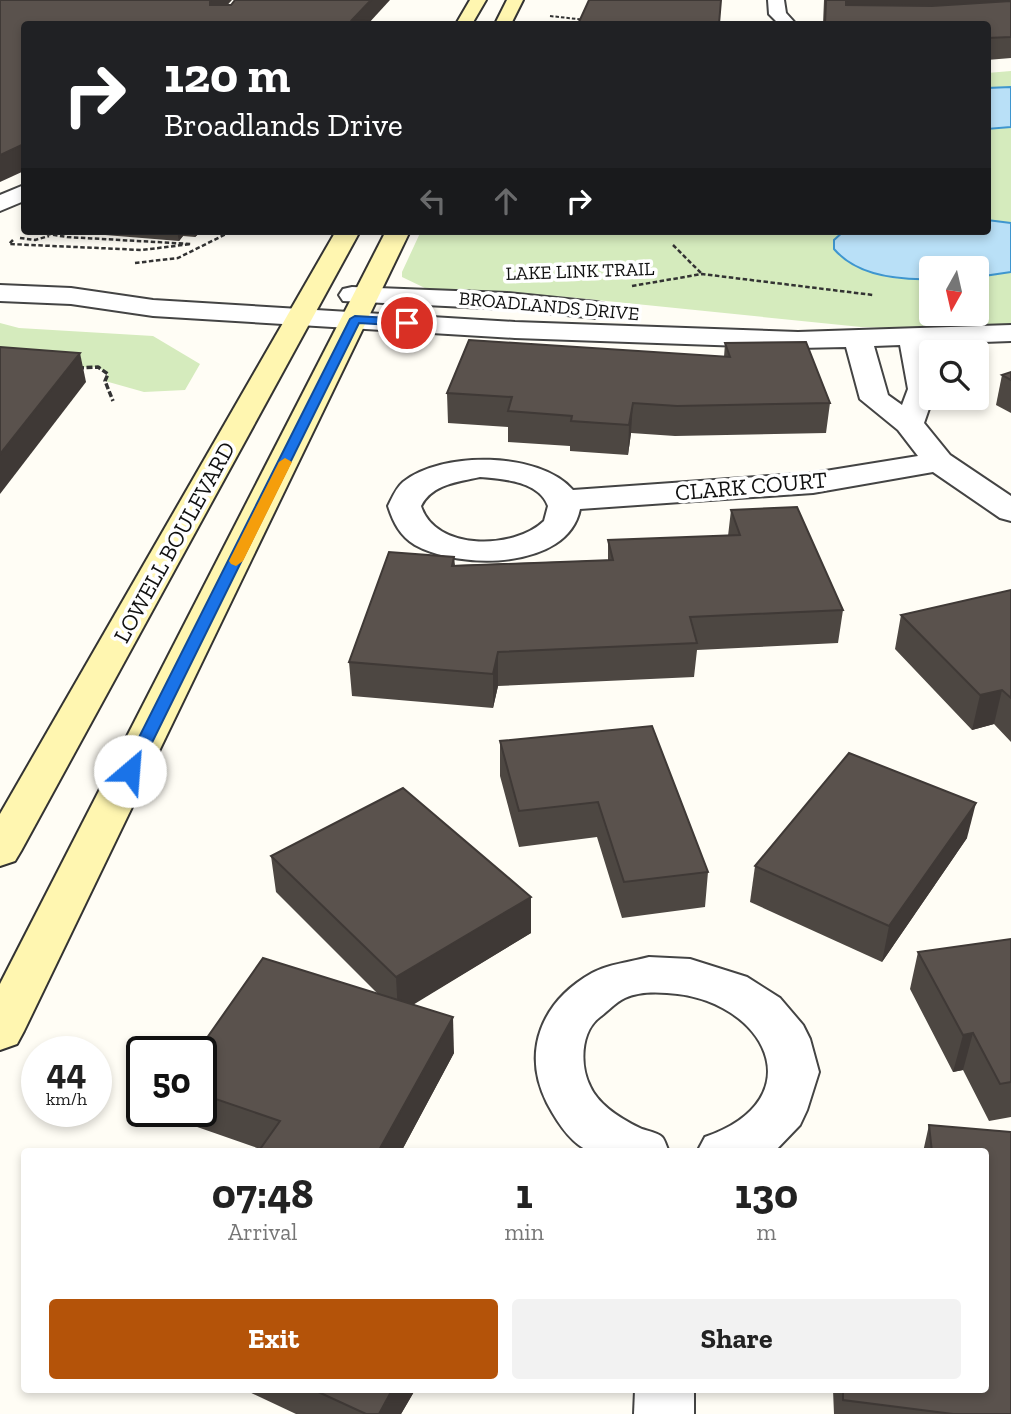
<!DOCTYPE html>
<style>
body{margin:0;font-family:"Zilla Slab",serif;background:#f2f2f2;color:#222;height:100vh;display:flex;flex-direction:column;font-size:26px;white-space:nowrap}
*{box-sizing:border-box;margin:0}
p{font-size:23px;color:#767676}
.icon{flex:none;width:38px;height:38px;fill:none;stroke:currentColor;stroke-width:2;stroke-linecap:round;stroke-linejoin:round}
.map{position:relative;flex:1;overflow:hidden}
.details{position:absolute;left:21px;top:1148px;width:968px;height:245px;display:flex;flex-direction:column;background:#fff;border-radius:7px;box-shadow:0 4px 10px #0003}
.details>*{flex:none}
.top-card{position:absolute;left:21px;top:21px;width:970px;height:214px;border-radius:7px;box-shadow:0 4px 10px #0003;background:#202124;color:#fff;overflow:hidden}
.needle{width:46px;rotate:188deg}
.controls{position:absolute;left:919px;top:256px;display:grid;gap:14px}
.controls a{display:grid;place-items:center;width:70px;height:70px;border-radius:7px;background:#fff;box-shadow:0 4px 10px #0003;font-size:35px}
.speed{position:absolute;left:21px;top:1036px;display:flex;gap:14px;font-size:35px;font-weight:700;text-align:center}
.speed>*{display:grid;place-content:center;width:91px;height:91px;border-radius:50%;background:#fff;box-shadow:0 4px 10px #0003;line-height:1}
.speed small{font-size:18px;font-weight:400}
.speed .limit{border:4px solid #111;border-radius:10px;background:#fff;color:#111}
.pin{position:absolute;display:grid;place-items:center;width:60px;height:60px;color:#fff;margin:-30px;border:4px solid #fff;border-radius:50%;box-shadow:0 2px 7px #0007}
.me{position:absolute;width:77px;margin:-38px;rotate:27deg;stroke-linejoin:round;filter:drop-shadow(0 0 5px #0008)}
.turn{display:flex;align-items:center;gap:24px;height:147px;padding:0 28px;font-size:32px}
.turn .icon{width:91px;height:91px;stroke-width:2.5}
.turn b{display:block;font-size:49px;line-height:60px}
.lanes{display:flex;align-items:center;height:66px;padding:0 28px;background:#0003;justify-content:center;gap:35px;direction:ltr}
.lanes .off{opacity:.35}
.eta{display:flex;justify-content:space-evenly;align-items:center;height:119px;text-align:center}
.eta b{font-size:42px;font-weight:700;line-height:49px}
.cta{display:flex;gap:14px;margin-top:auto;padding:14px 28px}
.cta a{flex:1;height:80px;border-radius:7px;background:#b45309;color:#fff;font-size:28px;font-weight:700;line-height:80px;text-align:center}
.cta a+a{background:#f2f2f2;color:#222}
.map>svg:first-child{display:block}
</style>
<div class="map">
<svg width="1011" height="1414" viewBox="0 0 1011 1414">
<rect width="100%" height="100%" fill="#fffdf5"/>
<!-- green -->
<g fill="#d5ebbd" fill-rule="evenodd">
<path d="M1011,71V325L922,329L861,327L567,297L427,289L402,277V272L421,231H987V73ZM931,268H976V313H931Z"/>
<polygon points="0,323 19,328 153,336 200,364 185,390 144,392 105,381 108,374 98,367 0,369"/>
</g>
<!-- water -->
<g fill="#b9e0f7" stroke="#3f96cf" stroke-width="2">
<polygon points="1011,87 1011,127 987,129 987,88"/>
<path d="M987,220L1011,223V272L977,277L976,268H931V279C898,280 857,276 834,249V240L844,231H987Z"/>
</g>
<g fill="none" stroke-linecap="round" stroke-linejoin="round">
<defs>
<g id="street">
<polygon points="768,0 784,0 786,13 796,24 779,24 769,14"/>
<polygon points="24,185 24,201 0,211 0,195"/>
<path d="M0,285L71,288L153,300L515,322L798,332L1011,325V341L928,344L931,361V397H933L924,423L950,455L1011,496V521L1000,518L933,472L813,493L580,509C568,570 459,570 415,545C400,536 393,522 388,506C392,498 396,488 403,482C441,451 539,451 573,490L813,473L918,456L898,430L860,399L846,347L798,348L515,338L153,316L71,304L0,301ZM900,345L908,389L902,405L888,395L874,346ZM480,477C503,479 539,481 548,506L544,521C514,550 435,551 421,506C432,484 458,482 480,477Z"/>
<polygon points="352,287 507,293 596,302 605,304 609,310 605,316 596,318 507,309 343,301 339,295 343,289"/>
<path d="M649,957L690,959L747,977L780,998L803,1025L810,1039L819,1072L807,1110L800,1125L775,1151L697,1152L705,1137C817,1098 764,998 667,993C653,992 638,992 625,998C616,1002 608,1011 600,1017C580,1032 580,1066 590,1086C599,1106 623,1120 642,1129C648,1131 658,1133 662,1137C665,1140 667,1148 669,1152C652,1152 602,1156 589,1151C570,1143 556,1120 547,1103C521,1051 542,1001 592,973C608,964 631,962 649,957Z"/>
<polygon points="635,1390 694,1390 694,1414 634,1414"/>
</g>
<g id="secondary">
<polygon points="470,0 486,0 472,24 456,24"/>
<polygon points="507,0 523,0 511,24 495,24"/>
<polygon points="336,231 360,231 21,851 15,861 0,866 0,814"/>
<polygon points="386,231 410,231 24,1031 17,1044 0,1050 0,984"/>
</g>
</defs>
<!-- street casing -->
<use href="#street" stroke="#444" stroke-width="4"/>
<!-- secondary casing -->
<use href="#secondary" stroke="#333" stroke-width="4"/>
<!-- path-far2 -->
<polyline stroke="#333" stroke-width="2" stroke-dasharray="3.5 2" stroke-linecap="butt" points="550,16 586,20"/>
<!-- path-far1 -->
<g stroke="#333" stroke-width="2.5" stroke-dasharray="4.5 2.5" stroke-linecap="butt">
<polyline points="20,238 35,240 49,236"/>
<polyline points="13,240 9,244 142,250 191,244 67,237 35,232"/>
<polyline points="673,245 701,273"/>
<polyline points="135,263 178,258 232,231"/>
<polyline points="632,286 702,274 873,295"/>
</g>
<!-- path -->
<polyline stroke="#333" stroke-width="3.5" stroke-dasharray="6 2.5" stroke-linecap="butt" points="78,368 98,367 108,374 105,381 113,401"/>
<!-- street -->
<use href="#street" fill="#fff" fill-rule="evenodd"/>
<!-- secondary -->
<use href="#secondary" fill="#fff6b0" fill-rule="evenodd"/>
</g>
<!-- wall -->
<g fill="#4d4742">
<polygon points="824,0 1011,0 1011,58 987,60 987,24 823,24"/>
<polygon points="56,231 202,231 195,237 183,236 179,241"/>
<polygon points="725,343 830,403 826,433 675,436 631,433 628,455 570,451 570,446 508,442 508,427 448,423 447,393 724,357"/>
<polygon points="1011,372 1011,413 996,405 1002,375"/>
<polygon points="731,510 843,610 838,643 697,650 694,677 498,686 493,708 352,696 349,662 454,557 455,565 608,560 608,540 728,536"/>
<polygon points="1011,590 1011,742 994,724 972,730 895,649 901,615"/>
<polygon points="500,741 708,872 705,907 622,918 597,837 519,847 500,776"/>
<polygon points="967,838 882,962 750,902 755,866"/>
<polygon points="271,856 531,933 413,1004 454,1053 401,1152 258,1152 260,1149 180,1121 178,1111 201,1111 201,1052 377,993 276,892"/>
<polygon points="1011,939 1011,1117 989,1121 963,1070 953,1072 910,989 918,952"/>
<polygon points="929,1125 1011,1132 1011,1414 834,1414 833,1390 985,1390 985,1152 923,1152"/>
<polygon points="245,1390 415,1390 401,1414 296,1414"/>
</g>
<!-- shaded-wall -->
<g fill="#3f3936">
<polygon points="211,0 232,0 212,22 210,2"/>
<polygon points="371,0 390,0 368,24 352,24 352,20"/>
<polygon points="848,0 1011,0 1011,6 843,24 846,1"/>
<polygon points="24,144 24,171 0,182 0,155"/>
<polygon points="177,231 183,231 183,236 179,241"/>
<polygon points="194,231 202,231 195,237"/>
<polygon points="80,353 86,382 0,494 0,454"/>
<polygon points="633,403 631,433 628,455 629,425"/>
<polygon points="498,652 498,686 493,708 493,674"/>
<polygon points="1002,690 994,724 972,730 980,695"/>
<polygon points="976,803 967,838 882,962 889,926"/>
<polygon points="531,897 531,933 398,1014 396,977"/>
<polygon points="453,1017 454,1053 401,1152 378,1152"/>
<polygon points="973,1033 963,1070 953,1072 963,1035"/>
<polygon points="392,1390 415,1390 401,1414 379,1414"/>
</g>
<!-- building -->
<g fill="#5a524d" stroke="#3f3936" stroke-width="2">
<polygon points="0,0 211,0 210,2 210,5 231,5 235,0 371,0 352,20 366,21 363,24 24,24 24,144 0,155"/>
<polygon points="589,0 721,0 719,24 578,24"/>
<polygon points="826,0 848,0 846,1 846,5 932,6 1011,1 1011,37 987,38 987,24 825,24"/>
<polygon points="469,340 730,357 725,343 806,342 830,403 677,406 633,403 629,425 571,421 572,416 508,411 512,397 447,393"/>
<polygon points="0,347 80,353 0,454"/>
<polygon points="1011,372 1011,380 1002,375"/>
<polygon points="797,507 843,610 690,617 697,643 498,652 493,674 349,662 389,552 454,557 452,566 613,560 608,540 740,535 731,510"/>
<polygon points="1011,590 1011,698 1002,690 980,695 901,615"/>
<polygon points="652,726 708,872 624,882 598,802 519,811 500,741"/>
<polygon points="849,753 976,803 889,926 755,866"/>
<polygon points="403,788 531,897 396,977 271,856"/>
<polygon points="1011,939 1011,1082 1000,1084 973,1033 963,1035 918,952"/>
<polygon points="263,958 453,1017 378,1152 258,1152 280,1121 201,1094 201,1052 197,1052"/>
<polygon points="929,1125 1011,1132 1011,1414 953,1414 843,1400 843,1390 985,1390 985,1152 932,1152"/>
<polygon points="314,1390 392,1390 379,1414 366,1414"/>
</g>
<!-- route -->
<polygon fill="#1a73e8" stroke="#114b97" stroke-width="2" points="355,316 407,319 413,323 407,326 359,323 138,771 136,774 124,774 122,771 350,319"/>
<!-- slow -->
<polygon fill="#f59e0b" points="285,458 292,462 243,561 236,566 231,564 229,561 279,462"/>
<g text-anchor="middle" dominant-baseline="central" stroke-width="7" stroke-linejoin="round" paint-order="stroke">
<!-- far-street labels -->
<g font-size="19" fill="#111" stroke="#fff">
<text transform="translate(580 271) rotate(-2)">LAKE LINK TRAIL</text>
<text transform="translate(549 306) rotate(5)">BROADLANDS DRIVE</text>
</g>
<!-- street labels -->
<g font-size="23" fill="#111" stroke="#fff">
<text transform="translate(751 486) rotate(-5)">CLARK COURT</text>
<text transform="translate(174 542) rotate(-61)">LOWELL BOULEVARD</text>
</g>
</g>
</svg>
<div class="controls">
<a><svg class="needle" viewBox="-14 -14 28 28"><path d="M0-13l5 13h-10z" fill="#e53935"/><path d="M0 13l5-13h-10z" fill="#767676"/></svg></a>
<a><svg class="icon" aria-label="search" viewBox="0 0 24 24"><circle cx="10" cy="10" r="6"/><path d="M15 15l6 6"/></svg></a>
</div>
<div class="speed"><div>44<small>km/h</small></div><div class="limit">50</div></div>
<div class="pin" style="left:407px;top:323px;background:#d93025"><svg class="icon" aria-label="arrive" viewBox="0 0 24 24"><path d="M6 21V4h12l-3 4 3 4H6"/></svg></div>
<svg class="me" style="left:130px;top:771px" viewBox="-20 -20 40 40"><circle r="19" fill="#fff"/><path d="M0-13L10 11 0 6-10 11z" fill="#1a73e8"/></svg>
<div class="top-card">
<div class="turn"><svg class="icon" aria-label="right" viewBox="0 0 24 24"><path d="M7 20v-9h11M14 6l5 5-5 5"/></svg><div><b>120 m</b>Broadlands Drive</div></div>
<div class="lanes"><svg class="icon off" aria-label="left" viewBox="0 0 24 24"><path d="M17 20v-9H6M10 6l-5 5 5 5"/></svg><svg class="icon off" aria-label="ahead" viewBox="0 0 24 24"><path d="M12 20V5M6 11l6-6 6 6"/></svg><svg class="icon" aria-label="right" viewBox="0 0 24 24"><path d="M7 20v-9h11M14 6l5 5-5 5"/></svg></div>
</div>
<section class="details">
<div class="eta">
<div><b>07:48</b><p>Arrival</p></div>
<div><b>1</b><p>min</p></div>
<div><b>130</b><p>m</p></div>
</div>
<div class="cta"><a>Exit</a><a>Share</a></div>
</section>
</div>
